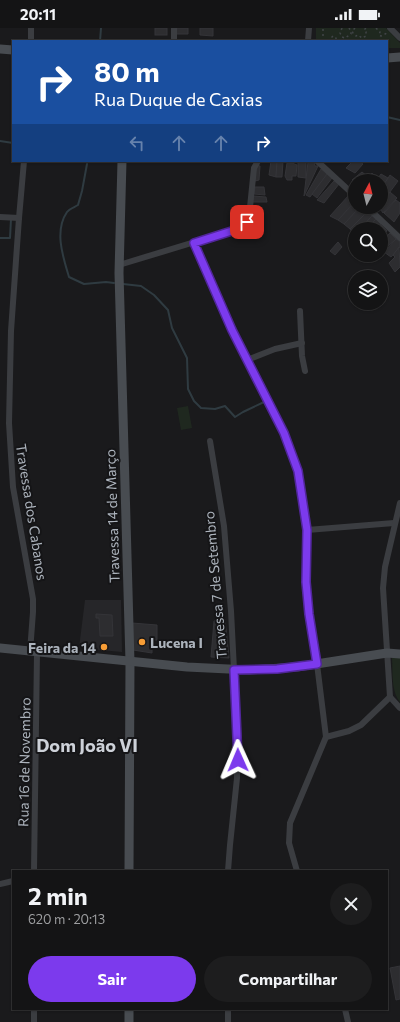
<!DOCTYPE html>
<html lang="pt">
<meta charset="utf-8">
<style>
body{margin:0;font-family:Commissioner,sans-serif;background:#1d1d1e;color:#f1f3f6;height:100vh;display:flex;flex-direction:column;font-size:15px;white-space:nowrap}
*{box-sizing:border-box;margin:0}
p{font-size:13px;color:#9d9ea0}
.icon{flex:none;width:22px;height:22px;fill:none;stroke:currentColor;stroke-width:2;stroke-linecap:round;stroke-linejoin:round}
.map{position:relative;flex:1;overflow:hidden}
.drawer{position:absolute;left:12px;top:842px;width:376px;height:140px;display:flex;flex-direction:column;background:#141415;border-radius:0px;box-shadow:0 1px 3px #0004,0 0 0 1px #333334}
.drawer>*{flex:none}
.guide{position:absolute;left:12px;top:12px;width:376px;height:122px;border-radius:0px;box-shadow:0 1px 3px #0004,0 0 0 1px #333334;background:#1a4fa0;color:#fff;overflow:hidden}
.needle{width:26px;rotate:7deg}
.tools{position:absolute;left:348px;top:146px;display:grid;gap:8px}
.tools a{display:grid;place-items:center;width:40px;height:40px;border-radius:50%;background:#141415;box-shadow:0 1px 3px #0004,0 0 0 1px #333334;font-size:20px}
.pin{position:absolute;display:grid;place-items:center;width:34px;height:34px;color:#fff;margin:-17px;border-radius:8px;box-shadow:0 2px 6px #0006}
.me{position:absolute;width:44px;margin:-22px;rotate:359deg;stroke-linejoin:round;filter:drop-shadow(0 0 3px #0008)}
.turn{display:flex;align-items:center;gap:14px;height:84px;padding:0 16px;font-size:18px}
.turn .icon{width:52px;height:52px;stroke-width:2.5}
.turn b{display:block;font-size:28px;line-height:34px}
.lanes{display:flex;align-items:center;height:38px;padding:0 16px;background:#0003;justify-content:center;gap:20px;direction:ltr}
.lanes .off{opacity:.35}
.round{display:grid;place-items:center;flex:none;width:42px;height:42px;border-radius:21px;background:#1d1d1e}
.headline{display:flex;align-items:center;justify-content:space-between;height:68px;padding:0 16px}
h1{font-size:24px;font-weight:700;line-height:30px}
.action{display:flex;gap:8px;margin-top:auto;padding:8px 16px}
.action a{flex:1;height:46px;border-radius:24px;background:#7c3aed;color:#fff;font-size:16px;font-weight:700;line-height:46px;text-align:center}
.action a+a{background:#1d1d1e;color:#f1f3f6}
.status{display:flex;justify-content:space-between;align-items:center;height:28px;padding:0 20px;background:#141415;direction:ltr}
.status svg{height:11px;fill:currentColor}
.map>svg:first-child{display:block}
</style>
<div class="status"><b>20:11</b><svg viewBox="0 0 49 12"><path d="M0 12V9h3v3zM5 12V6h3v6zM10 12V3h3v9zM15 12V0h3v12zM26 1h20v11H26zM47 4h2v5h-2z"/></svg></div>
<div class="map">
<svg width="400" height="994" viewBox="0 0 400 994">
<rect width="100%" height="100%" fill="#1a1a1c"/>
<!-- built -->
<polygon fill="#262629" points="85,572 121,572 122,624 79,620"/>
<!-- green -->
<g fill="#1f281f">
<polygon points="316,0 386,0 400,15 400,20 387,20 387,13 316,13"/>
<polygon points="188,378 192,400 181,402 177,380"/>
<path d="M392,630H400V674C391,663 393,645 392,630Z"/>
</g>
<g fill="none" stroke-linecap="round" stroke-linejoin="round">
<!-- stream -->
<g stroke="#2f3b41" stroke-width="2">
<polyline points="100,13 101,0"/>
<polyline points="387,89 400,92"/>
<polyline points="0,113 13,115"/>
<path d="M87,136L82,163L78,177C75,179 69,181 67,184C54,203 63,229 69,249L84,256L106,254L114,255"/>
<polyline points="0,210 10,210 11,191"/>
<polyline points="123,256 141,258 154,267 168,282 172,300 187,330 188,361 194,373 201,380 215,381 225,378 235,389 243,384 264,374"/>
</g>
</g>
<!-- building -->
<g fill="#2d2d30" stroke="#343438">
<rect x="155" y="0" width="12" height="7"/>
<polygon points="177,0 188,0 188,6 176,6"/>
<polygon points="200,0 213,0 213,8 200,7"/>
<polygon points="271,133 277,133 276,149 269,147"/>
<polygon points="277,133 283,133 282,149 276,149"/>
<polygon points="298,133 306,133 306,150 298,149"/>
<polygon points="353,133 359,133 363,136 355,145 346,140"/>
<polygon points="308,134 314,134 315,138 318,138 304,168"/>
<polygon points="287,135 292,135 297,137 296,148 292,148 292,152 287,152 285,148"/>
<polygon points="256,137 260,138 259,152 255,153"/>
<polygon points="321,141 327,146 310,169 306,167"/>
<polygon points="362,144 367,148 363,153 355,153 355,155 352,152"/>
<polygon points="372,145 377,151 375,153 364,153"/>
<polygon points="327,146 332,150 317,170 312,166"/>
<polygon points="381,146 388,150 381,160 381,153 376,153"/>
<polygon points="390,147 398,153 381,176 381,161"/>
<polygon points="334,153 339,156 324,175 317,172"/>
<polygon points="255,159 264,159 265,167 254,166"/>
<polygon points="390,164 397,170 383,185 379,179 381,179 381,176"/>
<polygon points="349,167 355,173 338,192 330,188"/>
<polygon points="253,168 266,169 267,174 252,174"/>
<polygon points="396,172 400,175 400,185 394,194 384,185"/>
<polygon points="355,174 355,179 360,179 344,196 338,192"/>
<polygon points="360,179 367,184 350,201 344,196"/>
<polygon points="367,184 372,188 359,201 355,201 354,206 350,201"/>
<polygon points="372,188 376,191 366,201 360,201"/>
<polygon points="376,191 381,196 376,201 366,201"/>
<polygon points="381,197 387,203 381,210 381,201 378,201"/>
<polygon points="390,205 396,211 381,224 381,213"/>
<polygon points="396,211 400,214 400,219 391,229 384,224"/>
<polygon points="338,214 342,219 335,227 330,223"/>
<polygon points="399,219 400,239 395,244 389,235 395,229 393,227"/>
<polygon points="96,586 112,587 113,608 100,608 99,590 96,590"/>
<polygon points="225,591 229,630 211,629 214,593"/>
<polygon points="132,595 157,597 157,612 152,612 152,625 133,622"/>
<polygon points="400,938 400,971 396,972 390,940"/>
</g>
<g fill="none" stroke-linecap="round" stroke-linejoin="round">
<!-- path -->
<g stroke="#414448" stroke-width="1.5" stroke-dasharray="2 3" stroke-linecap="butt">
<polyline points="342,0 340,5 342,9 345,10 351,6 351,3 349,0"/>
<polyline points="355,0 352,3 353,5 356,8 358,7 362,10"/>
<polyline points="376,0 380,4 379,7 381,8 387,5"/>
<polyline points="323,13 323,0"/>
<polyline points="328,13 333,8 336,10 336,13"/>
<polyline points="362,13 362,10 366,8 366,4 364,2 366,0"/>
</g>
<!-- street -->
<g stroke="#3b3d41" stroke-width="6">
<polyline points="31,0 31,13"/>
<polyline points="390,0 400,10"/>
<polyline points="174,13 174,0"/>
<polyline points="308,13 309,0"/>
<polyline points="24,133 19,190 11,303 9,395 13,459 33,571 33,584 30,624"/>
<polyline points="317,133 355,168"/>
<polyline points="367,179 400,210"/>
<polyline points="0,189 19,190"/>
<polyline points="194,215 237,311 284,405 298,443 307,502 306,554 309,586 317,636 326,709"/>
<polyline points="119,237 244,199 249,189 254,140 258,133"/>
<polyline points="300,283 302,328 305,343"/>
<polyline points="247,332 275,321 302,315"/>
<polyline points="210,413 224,498 231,583 234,642 237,711 237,750 230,817 228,843"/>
<polyline points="307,502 394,495"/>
<polyline points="390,669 400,680"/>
<polyline points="34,843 37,625"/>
<polyline points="297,843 289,815 290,795 326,709 349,703 361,697 390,669 383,560 385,539 400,475"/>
<polyline points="0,856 13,853"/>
<polyline points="345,981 348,994"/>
<polyline points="34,994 34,981"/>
<polyline points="228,994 228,981"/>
</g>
<!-- secondary -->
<g stroke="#484c51" stroke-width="9">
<polyline points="0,21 13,22"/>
<polyline points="387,30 400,29"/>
<polyline points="122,133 119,245 130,634 129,843"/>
<polyline points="0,620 187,639 249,642 297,639 387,625 400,626"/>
<polyline points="129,994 129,981"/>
</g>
</g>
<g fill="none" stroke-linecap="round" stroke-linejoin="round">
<defs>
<polyline id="route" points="238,732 234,642 277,641 317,636 309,586 306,554 307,502 298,443 284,405 232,302 194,215 238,201 244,199 247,194"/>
</defs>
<!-- route casing -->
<use href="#route" stroke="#51269a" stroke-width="10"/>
<!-- route -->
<use href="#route" stroke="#7c3aed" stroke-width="7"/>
</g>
<!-- markers -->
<g fill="#f79d36" stroke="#151517" stroke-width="1.5">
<circle cx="142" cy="614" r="4"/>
<circle cx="104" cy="619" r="4"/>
</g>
<g text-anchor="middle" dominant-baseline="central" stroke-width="4" stroke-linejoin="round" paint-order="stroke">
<!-- street labels -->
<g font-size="14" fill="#acb3bc" stroke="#151517">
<text transform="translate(32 484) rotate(81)">Travessa dos Cabanos</text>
<text transform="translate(112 488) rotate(-92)">Travessa 14 de Março</text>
<text transform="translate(215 557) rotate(-95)">Travessa 7 de Setembro</text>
<text transform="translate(24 734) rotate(-89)">Rua 16 de Novembro</text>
</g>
<!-- poi labels -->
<g font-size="14" font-weight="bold" fill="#acb3bc" stroke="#151517" text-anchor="start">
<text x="150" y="614">Lucena I</text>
<text x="96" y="619" text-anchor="end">Feira da 14</text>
</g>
<!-- district labels -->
<g font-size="18" font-weight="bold" fill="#cdd1d8" stroke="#151517">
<text x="87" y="717">Dom João VI</text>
</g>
</g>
</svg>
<div class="tools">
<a><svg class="needle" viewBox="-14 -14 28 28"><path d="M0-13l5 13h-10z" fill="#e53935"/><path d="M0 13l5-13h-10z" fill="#9d9ea0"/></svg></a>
<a><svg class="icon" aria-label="search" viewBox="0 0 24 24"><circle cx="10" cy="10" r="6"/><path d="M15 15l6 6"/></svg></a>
<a><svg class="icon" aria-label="layers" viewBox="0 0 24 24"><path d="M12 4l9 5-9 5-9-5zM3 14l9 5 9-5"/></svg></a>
</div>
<div class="pin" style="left:247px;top:194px;background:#d93025"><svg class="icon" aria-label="arrive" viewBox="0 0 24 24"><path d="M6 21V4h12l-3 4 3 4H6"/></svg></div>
<svg class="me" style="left:238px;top:732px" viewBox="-20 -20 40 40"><path d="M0-17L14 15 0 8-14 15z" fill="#7c3aed" stroke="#fff" stroke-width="4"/></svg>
<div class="guide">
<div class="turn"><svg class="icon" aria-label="right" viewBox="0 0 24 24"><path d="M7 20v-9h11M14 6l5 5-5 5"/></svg><div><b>80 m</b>Rua Duque de Caxias</div></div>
<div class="lanes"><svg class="icon off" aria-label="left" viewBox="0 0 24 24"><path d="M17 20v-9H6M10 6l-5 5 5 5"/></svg><svg class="icon off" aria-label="ahead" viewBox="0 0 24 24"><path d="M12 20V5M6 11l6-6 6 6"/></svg><svg class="icon off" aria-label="ahead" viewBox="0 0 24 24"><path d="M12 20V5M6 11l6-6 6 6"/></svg><svg class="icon" aria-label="right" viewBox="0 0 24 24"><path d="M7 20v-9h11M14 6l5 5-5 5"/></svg></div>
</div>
<section class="drawer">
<div class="headline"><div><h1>2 min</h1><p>620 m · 20:13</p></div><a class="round"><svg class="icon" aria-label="close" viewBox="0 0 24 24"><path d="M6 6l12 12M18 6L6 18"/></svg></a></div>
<div class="action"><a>Sair</a><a>Compartilhar</a></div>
</section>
</div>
